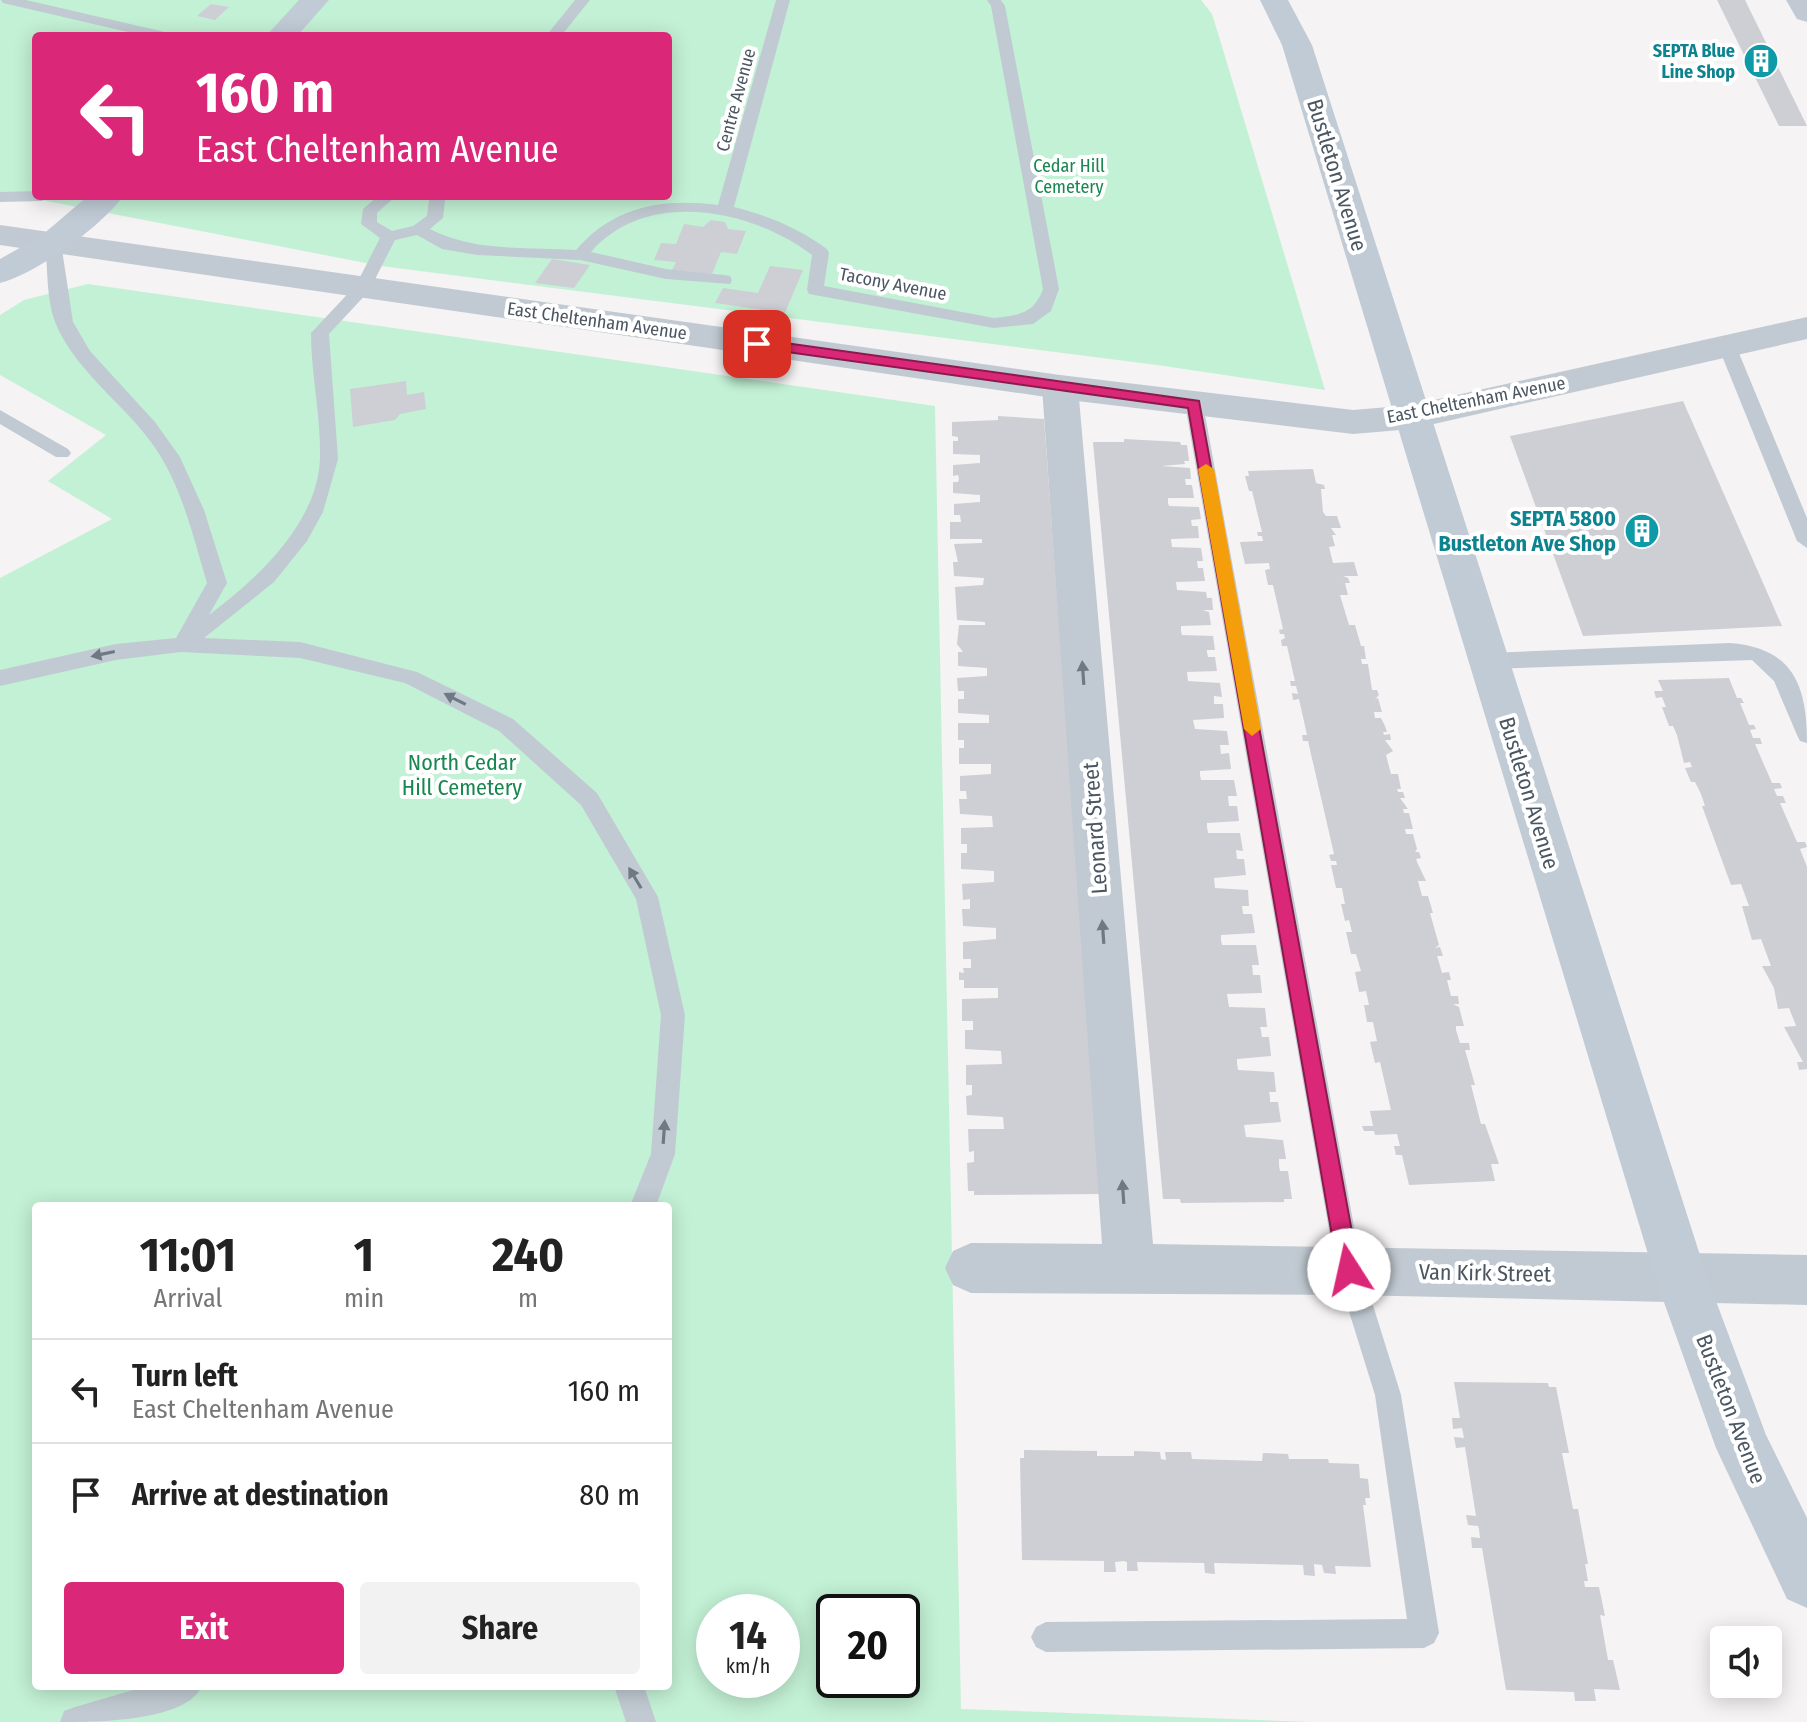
<!DOCTYPE html>
<style>
body{margin:0;font-family:"Fira Sans Condensed",sans-serif;background:#f2f2f2;color:#222;height:100vh;display:flex;flex-direction:column;font-size:30px;white-space:nowrap}
*{box-sizing:border-box;margin:0}
p{font-size:26px;color:#767676}
.icon{flex:none;width:44px;height:44px;fill:none;stroke:currentColor;stroke-width:2;stroke-linecap:round;stroke-linejoin:round}
.map{position:relative;flex:1;overflow:hidden}
.details{position:absolute;left:32px;top:1202px;width:640px;height:488px;display:flex;flex-direction:column;background:#fff;border-radius:8px;box-shadow:0 4px 20px #0003}
.details>*{flex:none}
.banner{position:absolute;left:32px;top:32px;width:640px;height:168px;border-radius:8px;box-shadow:0 4px 20px #0003;background:#db2777;color:#fff;overflow:hidden}
.fabs{position:absolute;left:1710px;top:1626px;display:grid;gap:16px}
.fabs a{display:grid;place-items:center;width:72px;height:72px;border-radius:8px;background:#fff;box-shadow:0 4px 20px #0003;font-size:40px}
.speed{position:absolute;left:696px;top:1594px;display:flex;gap:16px;font-size:40px;font-weight:700;text-align:center}
.speed>*{display:grid;place-content:center;width:104px;height:104px;border-radius:50%;background:#fff;box-shadow:0 4px 20px #0003;line-height:1}
.speed small{font-size:20px;font-weight:400}
.speed .limit{border:4px solid #111;border-radius:12px;background:#fff;color:#111}
.pin{position:absolute;display:grid;place-items:center;width:68px;height:68px;color:#fff;margin:-34px;border-radius:16px;box-shadow:0 4px 12px #0006}
.me{position:absolute;width:88px;margin:-44px;rotate:350deg;stroke-linejoin:round;filter:drop-shadow(0 0 6px #0008)}
.turn{display:flex;align-items:center;gap:28px;height:168px;padding:0 32px;font-size:36px}
.turn .icon{width:104px;height:104px;stroke-width:2.5}
.turn b{display:block;font-size:56px;line-height:68px}
.eta{display:flex;justify-content:space-evenly;align-items:center;height:136px;text-align:center}
.eta b{font-size:48px;font-weight:700;line-height:56px}
.cta{display:flex;gap:16px;margin-top:auto;padding:16px 32px}
.cta a{flex:1;height:92px;border-radius:8px;background:#db2777;color:#fff;font-size:32px;font-weight:700;line-height:92px;text-align:center}
.cta a+a{background:#f2f2f2;color:#222}
ul{padding:0;list-style:none}
li{display:flex;align-items:center;gap:24px;height:104px;padding:0 32px;border-top:2px solid #e0e0e0}
li div{flex:1}
li b{display:block;font-size:30px}
li em{font-style:normal}
.map>svg:first-child{display:block}
</style>
<div class="map">
<svg width="1807" height="1722" viewBox="0 0 1807 1722">
<rect width="100%" height="100%" fill="#f5f3f3"/>
<!-- green -->
<g fill="#c3f1d5" fill-rule="evenodd">
<path d="M0,0H1201L1212,14L1221,43L1325,390L1157,365L381,266L0,192ZM36,36H668V196H36Z"/>
<path d="M88,284L935,406L961,1709L1311,1722H0V578L112,519L48,481L106,435L0,375V315L24,300ZM36,1206H668V1686H36ZM714,1612H782V1680H714ZM834,1612H902V1680H834Z"/>
</g>
<!-- building -->
<g fill="#cdcfd5">
<polygon points="1717,0 1745,0 1807,126 1779,126"/>
<polygon points="211,4 229,7 215,20 197,16"/>
<polygon points="711,220 725,222 728,229 746,231 737,254 721,252 712,274 672,270 676,262 654,260 661,243 676,244 684,224 703,227"/>
<polygon points="552,259 590,265 574,288 535,283"/>
<polygon points="770,266 803,270 785,313 715,303 723,288 758,293"/>
<polygon points="406,381 407,395 424,392 426,409 400,414 395,420 353,427 350,389"/>
<polygon points="1683,401 1782,626 1583,636 1510,436"/>
<polygon points="998,416 1044,419 1101,1194 974,1195 974,1191 968,1191 967,1163 974,1162 974,1151 969,1152 968,1129 1004,1129 1003,1117 967,1115 966,1096 972,1095 972,1085 966,1085 966,1065 1002,1064 1001,1051 965,1049 965,1030 973,1030 973,1021 962,1021 962,999 998,998 998,988 964,988 964,980 959,980 959,972 964,973 963,968 971,968 971,959 963,959 963,942 996,939 996,928 963,926 962,909 970,909 970,899 963,900 962,884 994,882 994,871 961,869 961,853 967,853 967,844 961,844 961,828 993,827 992,816 960,814 959,799 967,799 966,791 960,791 960,776 991,774 991,764 959,764 959,748 964,748 964,740 958,740 958,723 989,723 989,715 958,713 958,699 964,699 964,691 958,691 957,678 987,676 987,668 958,666 958,652 963,652 957,644 959,625 985,625 985,622 957,620 955,587 983,585 984,578 954,576 953,562 958,562 954,544 982,543 982,539 950,539 950,522 961,522 960,515 954,515 954,504 980,502 980,495 953,493 953,482 958,482 959,479 958,475 953,476 953,465 980,463 980,455 953,454 953,441 958,441 958,437 952,436 952,422 998,420"/>
<polygon points="1124,439 1180,442 1181,445 1187,445 1189,461 1184,461 1185,464 1161,466 1190,468 1191,479 1185,479 1186,485 1192,485 1194,498 1168,498 1168,503 1169,506 1199,507 1201,519 1191,520 1192,526 1198,526 1199,538 1171,539 1172,547 1201,548 1203,561 1197,561 1198,568 1203,568 1205,581 1176,582 1177,590 1206,592 1207,598 1212,598 1213,610 1203,610 1209,612 1211,625 1181,626 1181,631 1182,635 1213,636 1215,650 1207,650 1207,652 1208,657 1215,657 1217,671 1187,672 1188,681 1220,683 1222,697 1214,696 1214,704 1223,704 1224,718 1193,720 1195,729 1227,731 1229,745 1220,745 1221,754 1229,753 1231,769 1200,771 1200,775 1201,780 1234,780 1237,796 1228,796 1229,806 1237,806 1239,821 1207,823 1207,827 1208,833 1240,833 1243,851 1236,850 1237,859 1244,859 1246,875 1214,878 1215,888 1248,890 1249,906 1242,906 1243,914 1252,914 1255,933 1221,935 1221,940 1222,945 1256,945 1259,965 1252,965 1253,975 1260,975 1262,993 1227,994 1229,1007 1265,1008 1267,1027 1260,1027 1261,1031 1262,1037 1269,1037 1271,1056 1237,1059 1237,1063 1238,1070 1274,1072 1276,1092 1269,1092 1270,1097 1270,1102 1278,1102 1281,1122 1244,1125 1246,1137 1283,1140 1286,1159 1279,1159 1279,1166 1280,1171 1288,1171 1292,1199 1284,1199 1284,1202 1181,1203 1180,1199 1163,1199 1093,442 1124,442"/>
<polygon points="1313,469 1316,483 1324,485 1325,489 1321,489 1323,512 1326,516 1337,516 1341,528 1331,528 1336,535 1332,535 1335,546 1329,547 1333,563 1354,562 1358,576 1343,576 1348,578 1350,583 1345,583 1348,595 1340,595 1349,625 1355,625 1361,646 1364,646 1366,659 1361,659 1362,664 1368,664 1372,690 1377,690 1379,695 1375,699 1378,698 1382,712 1374,712 1375,718 1381,718 1385,726 1387,732 1383,732 1384,735 1390,734 1391,740 1385,740 1393,751 1386,755 1391,774 1398,774 1401,789 1397,789 1398,792 1403,792 1405,798 1400,798 1408,809 1403,809 1404,813 1409,813 1413,829 1405,829 1406,834 1413,834 1417,849 1415,852 1419,852 1421,858 1416,859 1417,862 1426,881 1418,881 1422,896 1428,896 1433,913 1430,913 1439,945 1435,948 1440,947 1443,956 1437,956 1438,959 1442,973 1449,972 1451,980 1447,980 1451,996 1458,996 1459,1004 1453,1004 1459,1007 1464,1026 1456,1026 1456,1030 1460,1043 1469,1043 1470,1050 1465,1050 1475,1085 1471,1085 1481,1124 1485,1124 1499,1164 1491,1164 1495,1181 1409,1185 1402,1155 1396,1155 1394,1146 1400,1146 1397,1134 1375,1135 1374,1131 1364,1131 1362,1126 1373,1126 1370,1111 1391,1110 1380,1062 1375,1063 1370,1042 1377,1041 1375,1032 1373,1022 1367,1022 1364,1005 1369,1005 1366,991 1359,992 1355,972 1361,971 1356,954 1351,954 1346,932 1352,932 1349,920 1345,921 1341,904 1345,904 1342,888 1336,888 1331,865 1337,865 1336,861 1331,861 1329,855 1334,854 1308,741 1303,741 1302,735 1307,735 1299,699 1293,700 1292,693 1298,694 1296,686 1291,686 1290,681 1295,681 1287,646 1282,646 1281,640 1285,638 1284,634 1280,634 1279,630 1283,629 1273,585 1268,585 1265,570 1270,569 1269,563 1245,564 1240,542 1263,541 1262,536 1258,536 1257,532 1262,532 1252,491 1249,491 1245,476 1249,476 1248,471"/>
<polygon points="1729,678 1737,698 1741,698 1744,703 1740,703 1749,725 1754,725 1756,729 1750,730 1753,738 1760,738 1762,744 1755,744 1772,783 1780,783 1782,788 1774,789 1777,796 1783,796 1786,803 1780,803 1797,842 1805,842 1807,847 1800,849 1807,867 1807,1069 1799,1070 1797,1062 1803,1062 1784,1027 1796,1026 1795,1023 1789,1008 1778,1009 1774,988 1762,966 1771,966 1761,939 1752,940 1742,906 1749,906 1741,884 1731,885 1702,806 1705,806 1701,794 1695,782 1691,782 1685,768 1692,767 1690,762 1684,763 1677,735 1673,726 1669,726 1662,707 1666,707 1662,697 1656,698 1654,691 1663,691 1658,680"/>
<polygon points="1454,1382 1548,1383 1549,1387 1556,1387 1569,1453 1562,1453 1573,1509 1578,1509 1588,1564 1585,1564 1588,1581 1584,1581 1585,1587 1599,1587 1605,1616 1600,1615 1608,1660 1613,1660 1620,1690 1594,1689 1596,1701 1575,1701 1574,1692 1506,1690 1482,1548 1472,1548 1471,1537 1480,1538 1479,1529 1478,1526 1468,1525 1466,1515 1476,1516 1465,1447 1456,1448 1454,1437 1464,1438 1462,1428 1453,1429 1452,1418 1460,1418"/>
<polygon points="1024,1450 1097,1451 1097,1456 1134,1456 1134,1451 1160,1452 1161,1459 1166,1460 1165,1452 1191,1452 1192,1459 1262,1461 1263,1453 1288,1454 1289,1459 1328,1459 1329,1463 1359,1464 1360,1478 1368,1479 1370,1498 1365,1498 1366,1505 1363,1505 1371,1567 1335,1566 1336,1574 1324,1573 1322,1565 1314,1564 1315,1576 1304,1575 1303,1565 1214,1563 1215,1574 1205,1573 1204,1563 1137,1562 1138,1571 1127,1571 1127,1562 1124,1561 1115,1562 1116,1572 1104,1572 1104,1561 1022,1560 1020,1458 1024,1458"/>
</g>
<g fill="none" stroke-linecap="round" stroke-linejoin="round">
<!-- service -->
<g fill="#c1cad2" fill-rule="evenodd">
<polygon points="1,0 26,0 169,33 171,36 145,36 3,3"/>
<polygon points="575,0 590,0 561,36 546,36"/>
<path d="M776,0H790L734,207C769,216 798,228 827,249L829,253L824,286L994,318C1019,315 1034,314 1043,289L991,6L987,0H1001L1005,6L1059,289L1051,311L1033,324L994,328L809,294L807,290L812,255C752,209 646,188 591,252L666,269L724,275L730,276L732,280L730,284L666,279L580,260L477,255L442,249L417,235L395,240L369,291L329,334L338,459L323,512L307,541L274,582L204,638L300,642L417,672L513,719L597,793L658,897L685,1015L675,1154L656,1206H630L651,1154L661,1015L636,899L581,805L499,731L405,683L300,658L181,652L116,660L0,686V670L116,644L176,638L207,583C194,540 184,495 161,457C132,408 77,376 55,322C46,298 48,268 45,243L53,238L61,243L73,322L90,351L155,422L180,457L204,510L227,583L209,615C257,579 319,522 320,457C321,416 311,374 311,333L356,285L380,238L361,224L363,209L378,196H396L377,213V222L392,231L413,226L427,216L429,200L426,196H442L445,200L443,218L430,229C474,252 527,247 576,250C614,206 662,198 718,205Z"/>
<polygon points="36,191 36,196 50,196 42,201 0,202 0,192"/>
<polygon points="1727,340 1736,346 1807,518 1807,548 1797,541 1718,346"/>
<polygon points="1194,398 1203,404 1362,1270 1401,1395 1439,1633 1434,1643 1424,1648 1046,1652 1036,1647 1031,1637 1036,1627 1046,1622 1407,1619 1375,1395 1336,1270 1185,404"/>
<polygon points="0,410 68,449 71,453 68,457 56,457 0,424"/>
<path d="M1730,643C1793,648 1807,685 1807,743L1800,741L1797,735L1774,681L1752,660L1488,669L1481,666L1478,661L1481,656L1488,653Z"/>
<path d="M147,1686H202C186,1722 95,1722 60,1722L64,1711L75,1707Z"/>
<polygon points="614,1686 644,1686 656,1722 626,1722"/>
</g>
<!-- minor -->
<g fill="#c1cad2" fill-rule="evenodd">
<polygon points="1786,0 1807,0 1807,22 1797,19"/>
<polygon points="1060,375 1073,379 1078,387 1153,1244 1807,1255 1807,1305 1349,1295 971,1293 953,1285 945,1268 953,1251 971,1243 1102,1244 1042,387 1047,379"/>
</g>
<!-- tertiary -->
<polygon fill="#c1cad2" fill-rule="evenodd" points="0,225 1060,375 1353,410 1412,405 1807,317 1807,339 1412,429 1353,434 1060,399 0,245"/>
<!-- secondary -->
<g fill="#c1cbd6" fill-rule="evenodd">
<polygon points="299,0 329,0 297,36 266,36"/>
<polygon points="1260,0 1288,0 1312,45 1707,1277 1766,1435 1807,1518 1807,1608 1787,1599 1716,1448 1655,1277 1282,45"/>
<path d="M88,196H123C102,226 36,274 0,283V259L41,236Z"/>
</g>
</g>
<!-- one-way arrows -->
<defs><path id="oneway-solid" d="M-6-.8H1V-3.2L6.5 0L1 3.2V.8H-6Z" transform="scale(2)"/></defs>
<g fill="#6e7983">
<use href="#oneway-solid" transform="translate(103 654) rotate(168)"/>
<use href="#oneway-solid" transform="translate(1083 673) rotate(-94)"/>
<use href="#oneway-solid" transform="translate(455 699) rotate(-153)"/>
<use href="#oneway-solid" transform="translate(635 878) rotate(-121)"/>
<use href="#oneway-solid" transform="translate(1103 932) rotate(-94)"/>
<use href="#oneway-solid" transform="translate(664 1132) rotate(-86)"/>
<use href="#oneway-solid" transform="translate(1123 1192) rotate(-94)"/>
</g>
<!-- route -->
<polygon fill="#db2777" stroke="#8e194d" stroke-width="2" points="757,339 1199,401 1359,1270 1356,1277 1349,1280 1341,1277 1338,1270 1188,408 752,347 752,341"/>
<!-- slow -->
<polygon fill="#f59e0b" points="1206,464 1214,469 1261,729 1252,736 1244,729 1198,469"/>
<!-- icons -->
<defs>
<symbol id="building-disc" viewBox="-11 -11 22 22"><circle r="9.5" fill="#0f9aa8" stroke="#fff"/><path d="M-4-6H4V6H1V3H-1V6H-4ZM-2.5-4.3h1.7v1.8h-1.7ZM.8-4.3h1.7v1.8H.8ZM-2.5-1h1.7V.8h-1.7ZM.8-1h1.7V.8H.8Z" fill="#fff"/></symbol>
</defs>
<g fill-rule="evenodd">
<use href="#building-disc" x="1741" y="41" width="40" height="40"/>
<use href="#building-disc" x="1622" y="511" width="40" height="40"/>
</g>
<g text-anchor="middle" dominant-baseline="central" stroke-width="8" stroke-linejoin="round" paint-order="stroke">
<!-- far-culture labels -->
<g font-size="18" font-weight="bold" fill="#0d838f" stroke="#fff" text-anchor="end">
<text x="1735" y="51">SEPTA Blue<tspan x="1735" dy="21">Line Shop</tspan></text>
</g>
<!-- far-street labels -->
<g font-size="18" fill="#4a5661" stroke="#fff">
<text transform="translate(736 100) rotate(-75)">Centre Avenue</text>
<text transform="translate(893 284) rotate(11)">Tacony Avenue</text>
<text transform="translate(597 321) rotate(8)">East Cheltenham Avenue</text>
<text transform="translate(1476 400) rotate(-11)">East Cheltenham Avenue</text>
</g>
<!-- far-park labels -->
<g font-size="18" fill="#17864f" stroke="#fff">
<text x="1069" y="166">Cedar Hill<tspan x="1069" dy="21">Cemetery</tspan></text>
</g>
<!-- street labels -->
<g font-size="22" fill="#4a5661" stroke="#fff">
<text transform="translate(1337 175) rotate(73)">Bustleton Avenue</text>
<text transform="translate(1529 793) rotate(73)">Bustleton Avenue</text>
<text transform="translate(1095 828) rotate(-94)">Leonard Street</text>
<text transform="translate(1485 1273) rotate(1)">Van Kirk Street</text>
<text transform="translate(1731 1409) rotate(69)">Bustleton Avenue</text>
</g>
<!-- culture labels -->
<g font-size="22" font-weight="bold" fill="#0d838f" stroke="#fff" text-anchor="end">
<text x="1616" y="518">SEPTA 5800<tspan x="1616" dy="25">Bustleton Ave Shop</tspan></text>
</g>
<!-- park labels -->
<g font-size="22" fill="#17864f" stroke="#fff">
<text x="462" y="762">North Cedar<tspan x="462" dy="25">Hill Cemetery</tspan></text>
</g>
</g>
</svg>
<div class="fabs">
<a><svg class="icon" aria-label="sound" viewBox="0 0 24 24"><path d="M4 9h4l5-4v14l-5-4H4zM17 9q2 3 0 6"/></svg></a>
</div>
<div class="speed"><div>14<small>km/h</small></div><div class="limit">20</div></div>
<div class="pin" style="left:757px;top:344px;background:#d93025"><svg class="icon" aria-label="arrive" viewBox="0 0 24 24"><path d="M6 21V4h12l-3 4 3 4H6"/></svg></div>
<svg class="me" style="left:1349px;top:1270px" viewBox="-20 -20 40 40"><circle r="19" fill="#fff"/><path d="M0-13L10 11 0 6-10 11z" fill="#db2777"/></svg>
<div class="banner">
<div class="turn"><svg class="icon" aria-label="left" viewBox="0 0 24 24"><path d="M17 20v-9H6M10 6l-5 5 5 5"/></svg><div><b>160 m</b>East Cheltenham Avenue</div></div>
</div>
<section class="details">
<div class="eta">
<div><b>11:01</b><p>Arrival</p></div>
<div><b>1</b><p>min</p></div>
<div><b>240</b><p>m</p></div>
</div>
<ul>
<li><svg class="icon" aria-label="left" viewBox="0 0 24 24"><path d="M17 20v-9H6M10 6l-5 5 5 5"/></svg><div><b>Turn left</b><p>East Cheltenham Avenue</p></div><em>160 m</em></li>
<li><svg class="icon" aria-label="arrive" viewBox="0 0 24 24"><path d="M6 21V4h12l-3 4 3 4H6"/></svg><div><b>Arrive at destination</b></div><em>80 m</em></li>
</ul>
<div class="cta"><a>Exit</a><a>Share</a></div>
</section>
</div>
